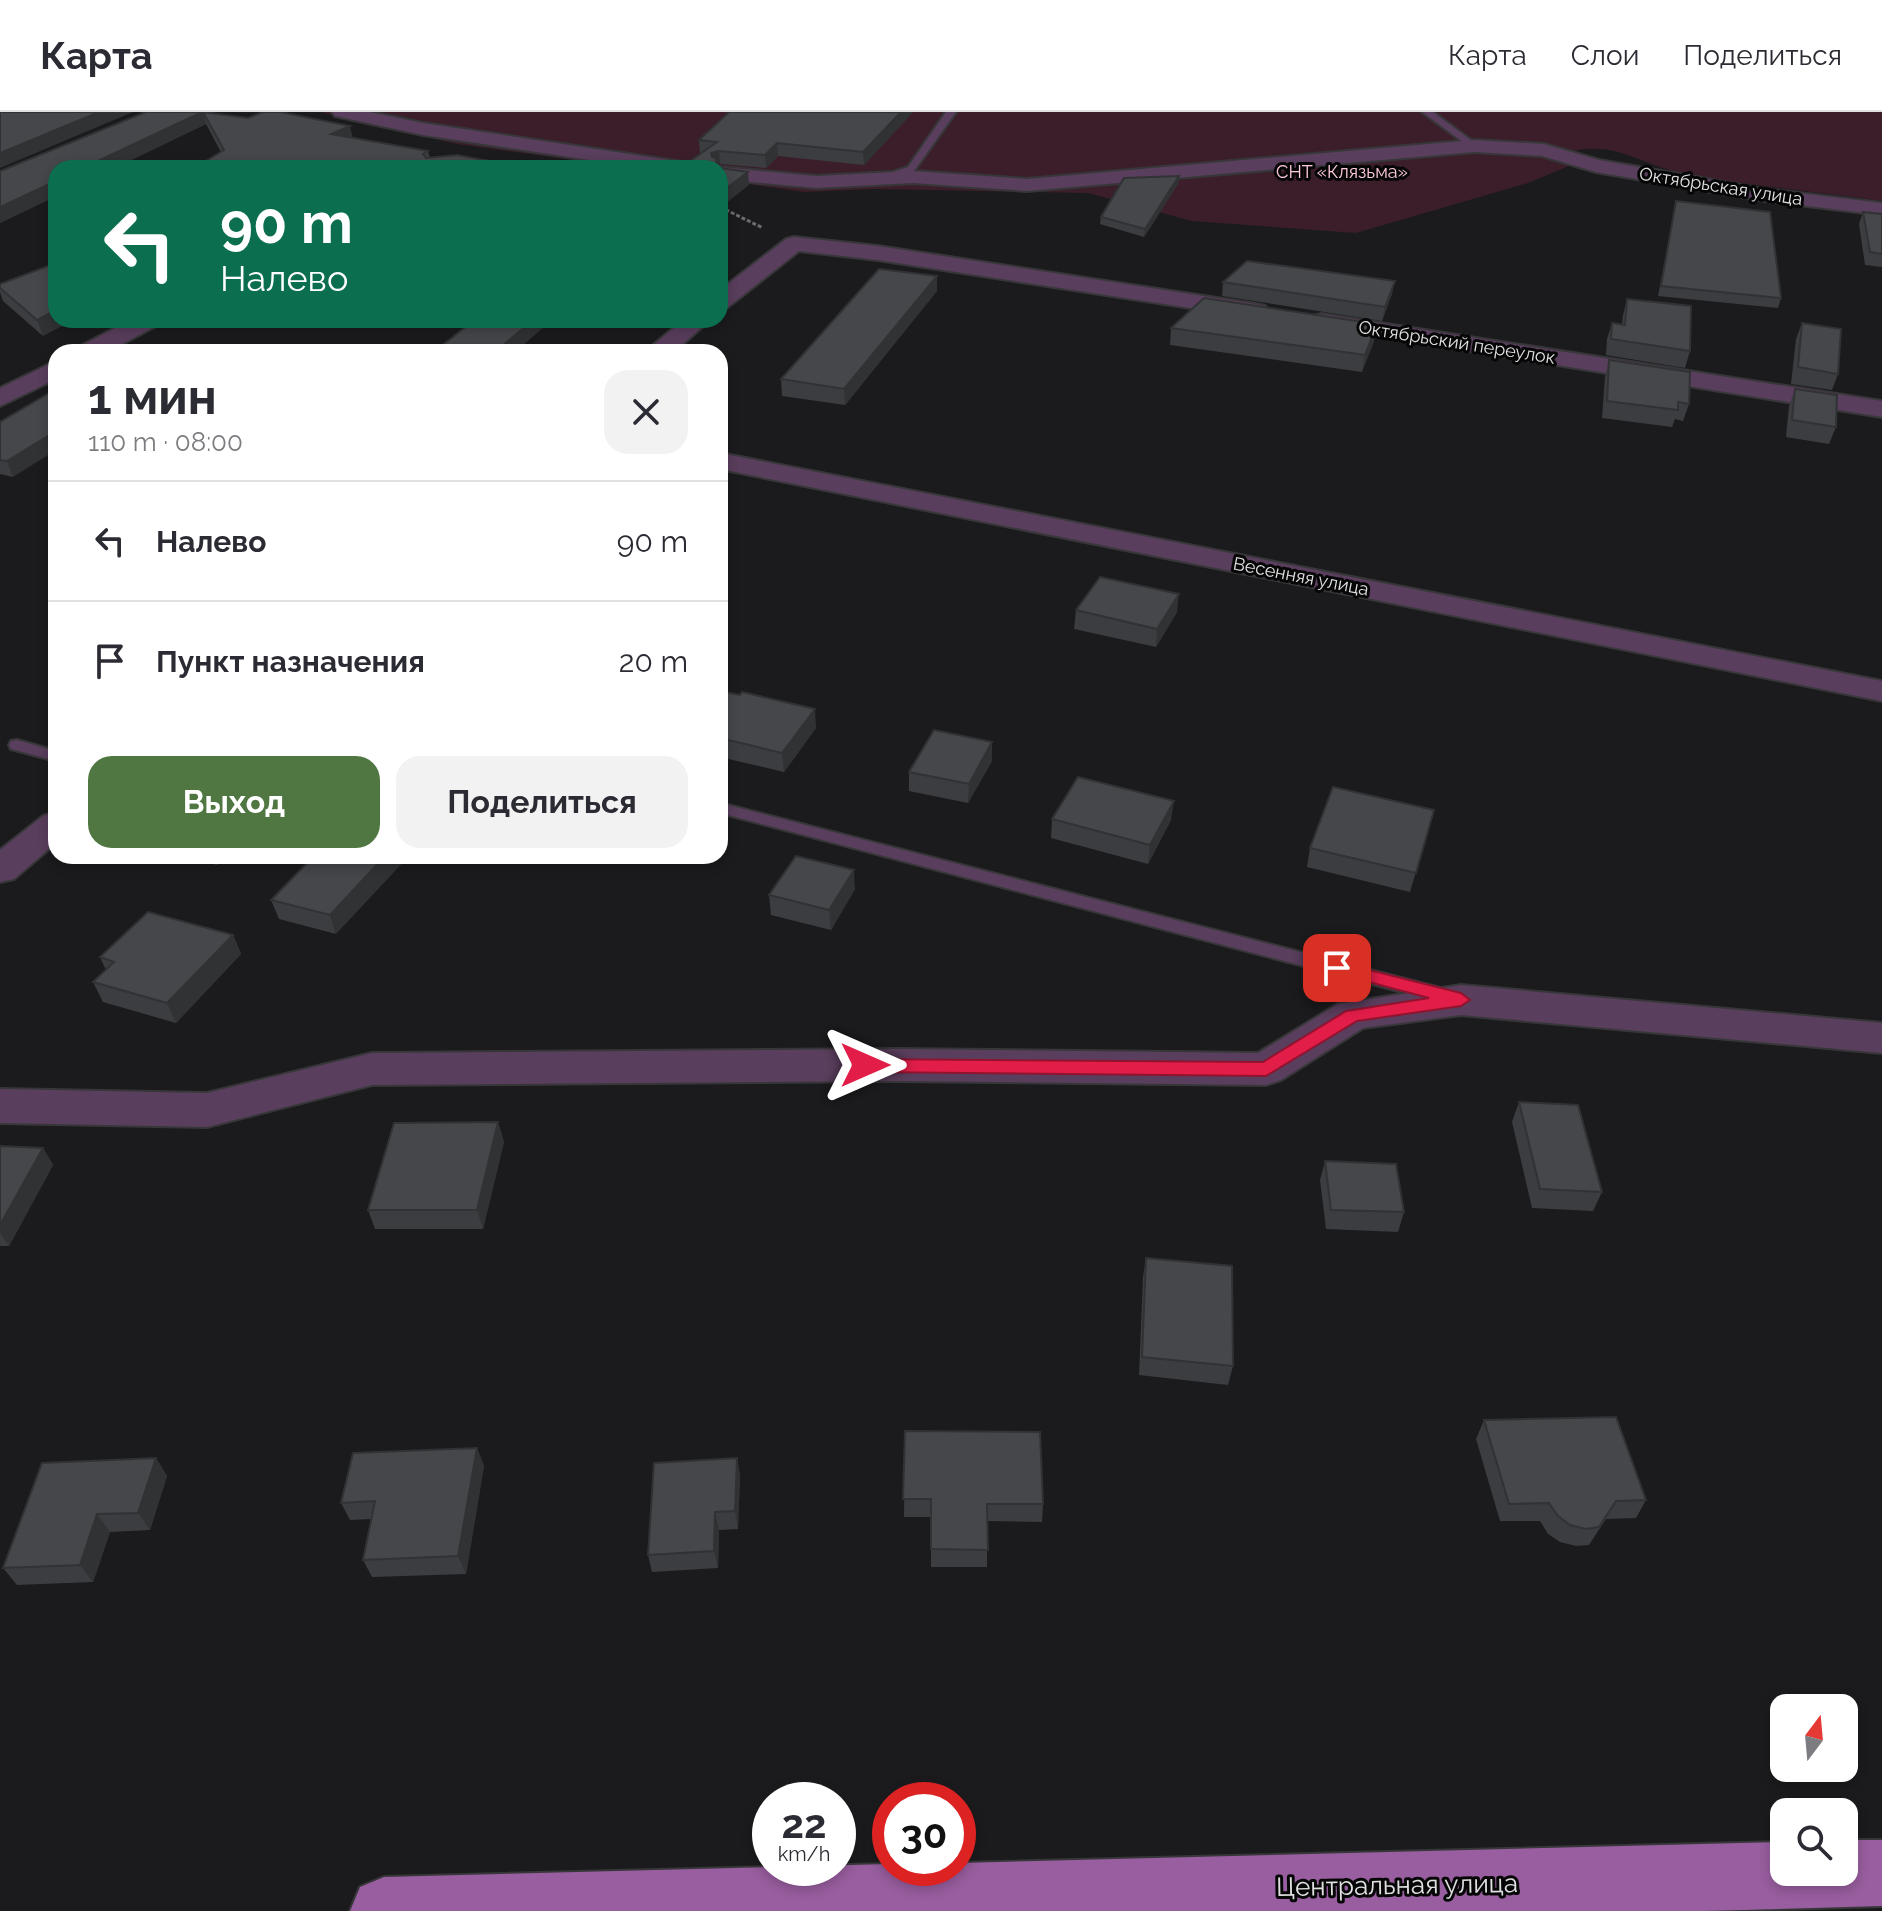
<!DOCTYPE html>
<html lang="ru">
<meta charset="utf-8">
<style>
body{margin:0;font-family:Raleway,sans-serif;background:#f2f2f3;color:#2b2b33;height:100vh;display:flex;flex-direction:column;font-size:30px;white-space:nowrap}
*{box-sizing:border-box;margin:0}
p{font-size:26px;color:#7c7c81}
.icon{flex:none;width:44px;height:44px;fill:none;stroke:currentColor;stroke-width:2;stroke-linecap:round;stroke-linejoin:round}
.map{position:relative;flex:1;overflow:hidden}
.drawer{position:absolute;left:48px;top:232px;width:680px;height:520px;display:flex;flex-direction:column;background:#fff;border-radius:24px;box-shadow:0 4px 12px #0003}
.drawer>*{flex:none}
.hud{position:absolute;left:48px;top:48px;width:680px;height:168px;border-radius:24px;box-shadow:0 4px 12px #0003;background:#0b6e4f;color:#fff;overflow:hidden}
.needle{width:52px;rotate:16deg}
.controls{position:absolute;left:1770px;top:1582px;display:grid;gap:16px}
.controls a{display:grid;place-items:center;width:88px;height:88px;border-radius:16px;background:#fff;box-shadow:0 4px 12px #0003;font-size:40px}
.speed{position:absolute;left:752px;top:1670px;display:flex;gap:16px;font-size:40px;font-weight:700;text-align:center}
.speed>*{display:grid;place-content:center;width:104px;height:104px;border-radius:50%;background:#fff;box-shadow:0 4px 12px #0003;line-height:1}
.speed small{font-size:20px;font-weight:400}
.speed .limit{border:12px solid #d22;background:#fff;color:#111}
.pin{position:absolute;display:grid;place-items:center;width:68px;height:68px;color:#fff;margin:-34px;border-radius:16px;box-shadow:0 4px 12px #0006}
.me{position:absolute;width:88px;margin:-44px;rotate:90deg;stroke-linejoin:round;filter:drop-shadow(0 0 6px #0008)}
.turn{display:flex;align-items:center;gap:28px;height:168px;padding:0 40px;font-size:36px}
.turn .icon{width:104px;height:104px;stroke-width:2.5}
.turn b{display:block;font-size:56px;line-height:68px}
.round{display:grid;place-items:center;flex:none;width:84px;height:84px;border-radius:24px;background:#f2f2f3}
.overview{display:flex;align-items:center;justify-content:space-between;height:136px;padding:0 40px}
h1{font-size:48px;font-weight:700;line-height:60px}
.button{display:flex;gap:16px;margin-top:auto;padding:16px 40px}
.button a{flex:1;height:92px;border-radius:24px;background:#507641;color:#fff;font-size:32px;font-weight:700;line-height:92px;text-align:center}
.button a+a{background:#f2f2f3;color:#2b2b33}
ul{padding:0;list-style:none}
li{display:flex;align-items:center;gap:24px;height:120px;padding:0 40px;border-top:2px solid #e1e1e2}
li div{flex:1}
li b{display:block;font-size:30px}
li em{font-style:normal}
header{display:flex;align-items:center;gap:48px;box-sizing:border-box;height:112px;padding:0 40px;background:#fff;border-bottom:2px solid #e1e1e2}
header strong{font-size:38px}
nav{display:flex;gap:44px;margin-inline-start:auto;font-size:28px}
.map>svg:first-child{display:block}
</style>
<header>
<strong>Карта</strong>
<nav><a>Карта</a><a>Слои</a><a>Поделиться</a></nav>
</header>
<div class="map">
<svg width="1882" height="1799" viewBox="0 0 1882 1799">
<rect width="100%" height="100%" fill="#1b1b1e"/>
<!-- green -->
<path fill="#3b1e2a" d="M320,0H1882V89C1817,80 1751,74 1687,62C1640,54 1614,25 1563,42L1576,51L1528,71L1356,121L1192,109L1088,81L875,77L805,80L720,68V56H632L457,32Z"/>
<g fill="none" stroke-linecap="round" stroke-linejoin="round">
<defs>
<g id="lane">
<polygon points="946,0 956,0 914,59 881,68 881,64 908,55"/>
<polygon points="1422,0 1433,0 1479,34 1471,36"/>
<polygon points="17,628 56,639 56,649 11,637 9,633 11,629"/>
<polygon points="720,691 1452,879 1462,886 1452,893 720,701"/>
</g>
<g id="street">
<polygon points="332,0 370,0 423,11 683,50 693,56 642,56 423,23 335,4"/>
<polygon points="1474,28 1544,32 1599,48 1758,76 1882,91 1882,103 1758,88 1596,60 1542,44 1474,40 1027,79 913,71 816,76 720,67 720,56 715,56 720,55 816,64 913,59 1027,67"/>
<polygon points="794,125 878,134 1256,192 1265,194 1268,199 1265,204 1256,206 878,148 799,139 728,195 720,197 720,178 786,127"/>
<polygon points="1322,202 1882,289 1882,305 1313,214 1310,209 1313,204"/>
<polygon points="130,208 161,208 158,213 107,240 75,240 79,235"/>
<polygon points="683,208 710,208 674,240 645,240"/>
<polygon points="56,249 56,267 0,294 0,276"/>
<polygon points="720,341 1882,569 1882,589 720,357"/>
<polygon points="56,700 56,731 14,767 0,770 0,738 43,704"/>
<polygon points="1461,873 1882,911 1882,941 1461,903 1363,916 1281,968 1266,973 896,969 372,973 207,1015 0,1011 0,977 207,981 372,941 896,937 1258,941 1338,892"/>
</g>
<polygon id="primary" points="1844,1728 1882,1728 1882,1794 1705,1799 350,1799 360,1775 384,1765 890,1752 890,1756 958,1756 958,1751 1784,1730 1784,1760 1844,1760"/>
</defs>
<!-- lane casing -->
<use href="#lane" stroke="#373739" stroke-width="4"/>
<!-- street casing -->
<use href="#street" stroke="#373739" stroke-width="4"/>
<!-- primary casing -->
<use href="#primary" stroke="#373739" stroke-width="4"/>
<!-- path -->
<polyline stroke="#6b6b6d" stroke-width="3" stroke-dasharray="4 2" stroke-linecap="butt" points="720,95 763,116"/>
<!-- lane -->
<use href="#lane" fill="#5a3e5d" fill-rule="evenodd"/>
<!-- street -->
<use href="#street" fill="#5a3e5d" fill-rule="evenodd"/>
<!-- primary -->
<use href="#primary" fill="#985e9f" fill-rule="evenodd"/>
</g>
<!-- wall -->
<g fill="#3b3d40">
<polygon points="209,0 428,39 430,46 506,52 507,56 194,56 221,40 206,12 0,111 0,59"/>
<polygon points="913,0 864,53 778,44 766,56 720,52 716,53 717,56 700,41 699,28"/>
<polygon points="1179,64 1178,72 1144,125 1100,112 1101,105"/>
<polygon points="1676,89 1781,186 1778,196 1658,184"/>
<polygon points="1863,100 1882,102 1882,155 1865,153 1859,112"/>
<polygon points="56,151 43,224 3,189 0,180 0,172"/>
<polygon points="937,164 937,179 845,293 782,284 781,267"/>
<polygon points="1223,170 1392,182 1382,209 1222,184"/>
<polygon points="1627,187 1690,239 1685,256 1606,243 1607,227 1612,211 1622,212 1623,203"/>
<polygon points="1802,211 1838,262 1832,278 1791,272 1796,227"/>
<polygon points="1171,216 1374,229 1362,260 1170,233"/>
<polygon points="1609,248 1689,292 1683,309 1675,307 1672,315 1602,306 1605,265"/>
<polygon points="1795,277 1836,315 1829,332 1786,325 1789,294"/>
<polygon points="0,310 13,365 0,362"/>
<polygon points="1076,498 1177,500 1156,535 1074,517"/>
<polygon points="720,579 740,583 816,616 784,660 720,645"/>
<polygon points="992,630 992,649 968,691 909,679 909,660"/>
<polygon points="1434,698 1410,780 1307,755 1310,736"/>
<polygon points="1052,707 1171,708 1148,752 1051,726"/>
<polygon points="185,744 226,744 217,753"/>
<polygon points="314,744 336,822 279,807 271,788"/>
<polygon points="488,744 517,744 511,750"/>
<polygon points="855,777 831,818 771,803 769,783"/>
<polygon points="233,823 241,842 176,911 103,890 93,870 106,858 100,845"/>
<polygon points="1519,990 1602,1080 1593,1099 1532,1096 1512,1010"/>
<polygon points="498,1010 504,1030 483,1117 375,1117 368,1098"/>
<polygon points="0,1034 43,1036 53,1053 9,1134 0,1134"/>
<polygon points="1325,1049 1404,1100 1398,1120 1326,1117 1320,1068"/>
<polygon points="1146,1146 1233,1254 1228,1273 1139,1263 1143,1165"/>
<polygon points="1484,1308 1646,1388 1636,1406 1606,1407 1589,1433 1576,1434 1560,1430 1548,1422 1540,1409 1500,1409 1476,1327"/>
<polygon points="905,1319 1043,1392 1042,1410 987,1409 987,1455 931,1455 931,1405 904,1405"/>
<polygon points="477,1336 484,1354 466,1462 372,1465 363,1448 371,1407 350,1408 341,1391"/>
<polygon points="156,1346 167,1364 150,1418 110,1420 93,1470 17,1473 3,1456"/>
<polygon points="737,1346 740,1364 738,1417 719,1418 718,1456 652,1460 648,1443"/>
</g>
<!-- shaded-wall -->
<g fill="#303234">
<polygon points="99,0 133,0 0,56 0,41"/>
<polygon points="203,0 206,12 115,56 83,56"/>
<polygon points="901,0 913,0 864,53 863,40"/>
<polygon points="350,14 353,27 331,22"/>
<polygon points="777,31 778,44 766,56 765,43"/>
<polygon points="719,39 720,52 713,54 711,41"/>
<polygon points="748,60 749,73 720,96 720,81"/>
<polygon points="1179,64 1178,72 1144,125 1145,117"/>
<polygon points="56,69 56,84 0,111 0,95"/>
<polygon points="937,164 937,179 845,293 844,277"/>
<polygon points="1395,169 1392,182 1382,209 1385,195"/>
<polygon points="56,198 56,208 74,208 43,224 37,208"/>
<polygon points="533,208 552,208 515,240 495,240"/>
<polygon points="1377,212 1374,229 1362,260 1365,243"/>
<polygon points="56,319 56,338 13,365 7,349"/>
<polygon points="1179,482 1177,500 1156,535 1157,517"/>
<polygon points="815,597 816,616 784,660 782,641"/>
<polygon points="992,630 992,649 968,691 969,672"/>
<polygon points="1174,689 1171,708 1148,752 1150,733"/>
<polygon points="213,744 226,744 217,753"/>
<polygon points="385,744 409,744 336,822 330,803"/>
<polygon points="510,744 517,744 511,750"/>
<polygon points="854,758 855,777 831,818 829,798"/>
<polygon points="233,823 241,842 176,911 167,891"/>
<polygon points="498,1010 504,1030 483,1117 477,1098"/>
<polygon points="43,1036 53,1053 9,1134 0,1121 0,1113"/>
<polygon points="477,1336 484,1354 466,1462 458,1444"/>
<polygon points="156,1346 167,1364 150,1418 138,1401"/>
<polygon points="737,1346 740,1364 738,1417 735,1399"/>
<polygon points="715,1400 719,1418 718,1456 714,1439"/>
<polygon points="97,1402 110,1420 93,1470 80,1453"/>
</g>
<!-- building -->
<g fill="#45474a" stroke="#303234" stroke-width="2">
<polygon points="0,0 99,0 0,41"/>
<polygon points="146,0 202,0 83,56 56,56 56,69 0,95 0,59"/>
<polygon points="203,0 248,6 263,0 280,0 350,14 331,22 428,39 423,42 426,46 457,43 506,52 500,56 194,56 224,38"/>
<polygon points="729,0 901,0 863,40 777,31 765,43 719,39 711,41 712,45 716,46 717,56 718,56 680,56 717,30 699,28"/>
<polygon points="720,56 748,60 720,81"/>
<polygon points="1179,64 1145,117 1101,105 1124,66"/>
<polygon points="1676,89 1770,100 1781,186 1661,174"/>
<polygon points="1863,100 1882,102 1882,142 1870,140"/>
<polygon points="1247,149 1395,169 1385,195 1223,170"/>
<polygon points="56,151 56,198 37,208 0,176 0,172"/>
<polygon points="879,157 937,164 844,277 781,267"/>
<polygon points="1204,186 1377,212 1365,243 1171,216"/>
<polygon points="1627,187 1691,194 1690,239 1611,227 1612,211 1625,213"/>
<polygon points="474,208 533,208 495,240 434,240"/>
<polygon points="1802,211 1841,217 1838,262 1798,255"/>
<polygon points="1609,248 1690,260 1689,292 1678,290 1678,298 1607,289"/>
<polygon points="56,277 56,319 7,349 0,348 0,310"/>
<polygon points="1795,277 1837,283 1836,315 1792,308"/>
<polygon points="1100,465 1179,482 1157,517 1076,498"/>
<polygon points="720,579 740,583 742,580 815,597 782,641 720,626"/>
<polygon points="934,618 992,630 969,672 909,660"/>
<polygon points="1078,665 1174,689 1150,733 1052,707"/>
<polygon points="1333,675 1434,698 1416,761 1310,736"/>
<polygon points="314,744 385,744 330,803 271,788"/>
<polygon points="796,744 854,758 829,798 769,783"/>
<polygon points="148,800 233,823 167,891 93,870 114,850 100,845"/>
<polygon points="1519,990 1578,993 1602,1080 1540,1077"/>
<polygon points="498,1010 477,1098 368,1098 394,1011"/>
<polygon points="0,1034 43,1036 0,1113"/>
<polygon points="1325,1049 1396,1052 1404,1100 1331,1098"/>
<polygon points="1146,1146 1232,1154 1233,1254 1142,1245"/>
<polygon points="1616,1305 1646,1388 1616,1389 1599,1415 1586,1417 1570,1413 1558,1404 1549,1391 1509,1392 1484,1308"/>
<polygon points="905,1319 1040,1320 1043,1392 987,1392 988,1438 931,1437 931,1387 903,1387"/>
<polygon points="477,1336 458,1444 363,1448 375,1389 341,1391 353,1341"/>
<polygon points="156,1346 138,1401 97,1402 80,1453 3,1456 42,1351"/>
<polygon points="737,1346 735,1399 715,1400 714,1439 648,1443 654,1351"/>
</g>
<!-- route -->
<polygon fill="#e11d48" stroke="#92132f" stroke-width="2" points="1337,850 1461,881 1470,888 1461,894 1357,909 1266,964 865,960 856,953 865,947 1263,950 1346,899 1429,886 1331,860 1328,856 1331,851"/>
<g text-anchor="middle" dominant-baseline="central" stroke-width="6" stroke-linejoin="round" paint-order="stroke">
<!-- far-park labels -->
<g font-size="18" fill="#fecadd" stroke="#060607">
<text x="1342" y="59">СНТ «Клязьма»</text>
</g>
<!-- far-street labels -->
<g font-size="18" fill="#e0e0e2" stroke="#060607">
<text transform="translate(1721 74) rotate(9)">Октябрьская улица</text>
<text transform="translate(1457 230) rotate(9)">Октябрьский переулок</text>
<text transform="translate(1301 464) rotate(11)">Весенняя улица</text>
</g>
<!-- near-street labels -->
<g font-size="26" fill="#e0e0e2" stroke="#060607">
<text transform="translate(1397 1773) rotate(-1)">Центральная улица</text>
</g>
</g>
</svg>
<div class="controls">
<a><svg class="needle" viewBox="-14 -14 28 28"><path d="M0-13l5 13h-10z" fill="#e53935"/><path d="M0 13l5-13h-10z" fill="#7c7c81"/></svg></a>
<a><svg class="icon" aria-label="search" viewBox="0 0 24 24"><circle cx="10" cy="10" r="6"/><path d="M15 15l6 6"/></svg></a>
</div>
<div class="speed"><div>22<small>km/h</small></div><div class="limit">30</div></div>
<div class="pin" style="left:1337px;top:856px;background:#d93025"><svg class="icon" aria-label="arrive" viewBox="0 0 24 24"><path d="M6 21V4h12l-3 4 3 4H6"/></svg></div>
<svg class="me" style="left:865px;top:953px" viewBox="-20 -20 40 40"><path d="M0-17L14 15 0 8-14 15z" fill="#e11d48" stroke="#fff" stroke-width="4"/></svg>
<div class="hud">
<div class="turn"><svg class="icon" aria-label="left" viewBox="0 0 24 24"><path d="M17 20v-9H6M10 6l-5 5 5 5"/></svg><div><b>90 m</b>Налево</div></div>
</div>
<section class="drawer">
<div class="overview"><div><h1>1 мин</h1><p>110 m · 08:00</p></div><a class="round"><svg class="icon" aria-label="close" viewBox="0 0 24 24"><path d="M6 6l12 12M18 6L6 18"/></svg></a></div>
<ul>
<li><svg class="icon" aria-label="left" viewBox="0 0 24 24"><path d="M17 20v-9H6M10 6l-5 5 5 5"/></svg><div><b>Налево</b></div><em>90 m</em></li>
<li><svg class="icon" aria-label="arrive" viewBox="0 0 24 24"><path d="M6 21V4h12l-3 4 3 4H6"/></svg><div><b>Пункт назначения</b></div><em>20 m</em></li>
</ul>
<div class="button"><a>Выход</a><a>Поделиться</a></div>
</section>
</div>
